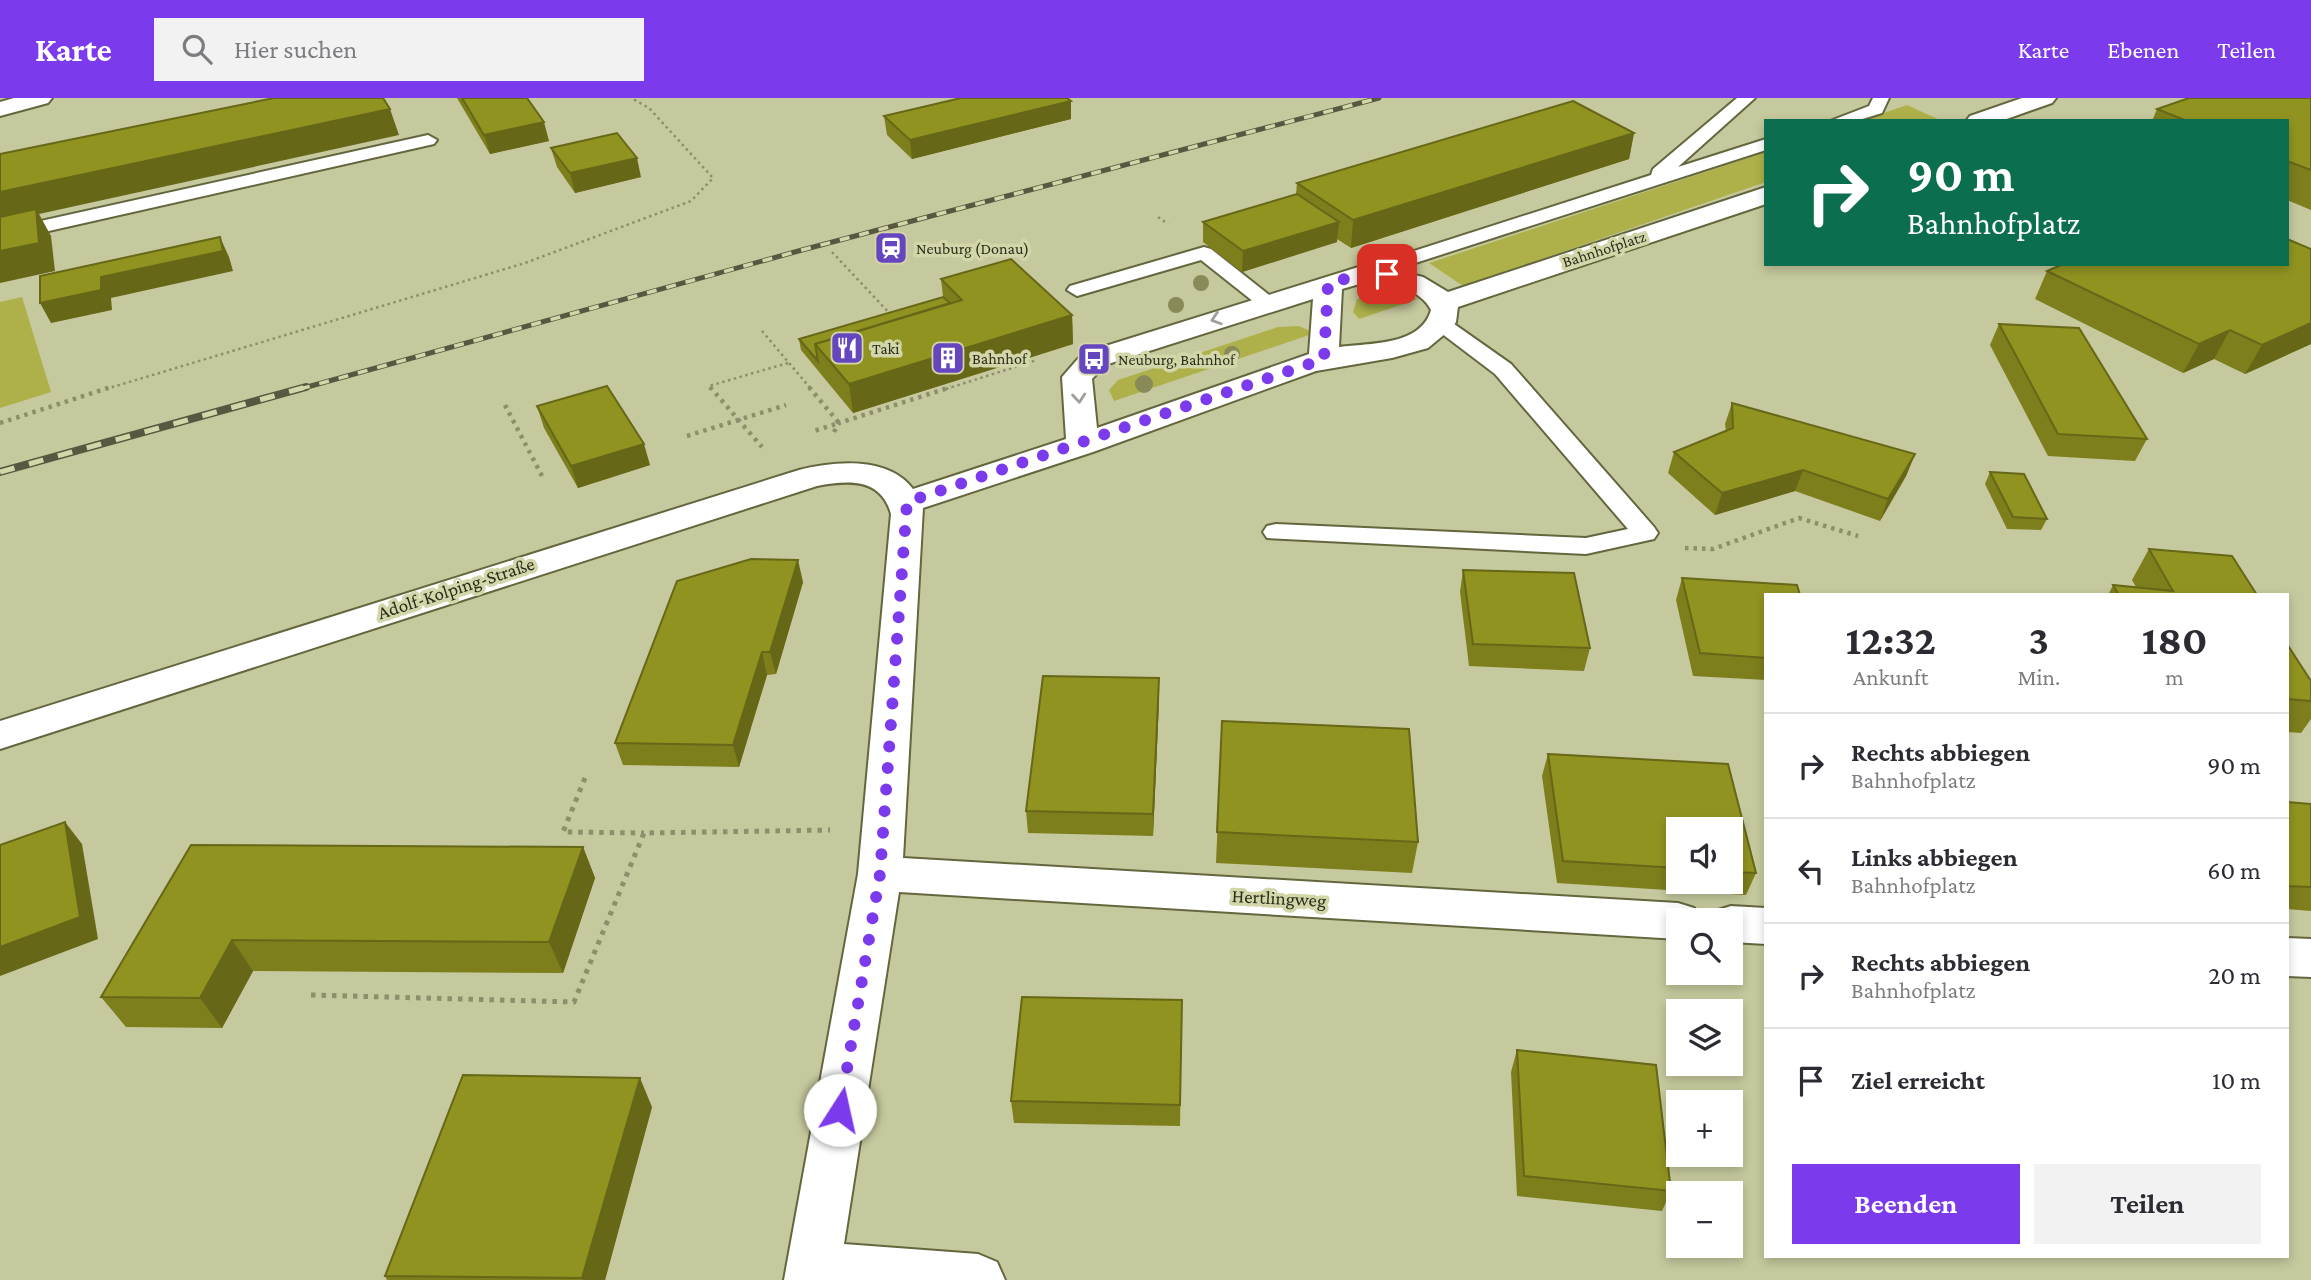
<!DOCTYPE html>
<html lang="de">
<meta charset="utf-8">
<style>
body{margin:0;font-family:"Crimson Pro",serif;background:#f2f2f3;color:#2b2b33;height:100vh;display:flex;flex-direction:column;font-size:26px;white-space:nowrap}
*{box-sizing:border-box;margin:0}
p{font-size:23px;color:#7c7c81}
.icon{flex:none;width:38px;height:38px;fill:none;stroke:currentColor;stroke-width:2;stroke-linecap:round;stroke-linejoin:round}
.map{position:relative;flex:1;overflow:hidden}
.details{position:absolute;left:1764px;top:495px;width:525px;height:665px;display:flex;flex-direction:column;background:#fff;border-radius:0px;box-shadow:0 4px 10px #0003}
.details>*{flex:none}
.top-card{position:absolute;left:1764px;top:21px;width:525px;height:147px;border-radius:0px;box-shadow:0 4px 10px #0003;background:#0b6e4f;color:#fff;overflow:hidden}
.tools{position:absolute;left:1666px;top:719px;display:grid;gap:14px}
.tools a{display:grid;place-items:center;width:77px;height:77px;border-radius:0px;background:#fff;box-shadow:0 4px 10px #0003;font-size:35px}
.pin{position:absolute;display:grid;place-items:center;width:60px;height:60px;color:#fff;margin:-30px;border-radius:14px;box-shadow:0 4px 10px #0006}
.me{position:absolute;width:77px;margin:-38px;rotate:10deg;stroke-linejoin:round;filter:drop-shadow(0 0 5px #0008)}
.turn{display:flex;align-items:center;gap:24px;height:147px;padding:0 28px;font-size:32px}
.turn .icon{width:91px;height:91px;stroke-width:2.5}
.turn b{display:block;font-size:49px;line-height:60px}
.eta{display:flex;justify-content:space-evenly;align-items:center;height:119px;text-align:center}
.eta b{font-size:42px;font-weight:700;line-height:49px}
.button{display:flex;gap:14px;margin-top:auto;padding:14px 28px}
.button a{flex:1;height:80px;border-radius:0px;background:#7c3aed;color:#fff;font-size:28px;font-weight:700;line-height:80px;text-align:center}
.button a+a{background:#f2f2f3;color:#2b2b33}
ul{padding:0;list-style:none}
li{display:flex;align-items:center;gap:21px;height:105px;padding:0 28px;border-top:2px solid #e1e1e2}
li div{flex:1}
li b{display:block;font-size:26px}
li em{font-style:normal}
header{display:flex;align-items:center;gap:42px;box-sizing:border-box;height:98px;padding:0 35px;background:#7c3aed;color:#fff}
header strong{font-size:33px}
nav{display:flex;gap:38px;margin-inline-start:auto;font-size:24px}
.search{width:490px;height:63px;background:#f2f2f3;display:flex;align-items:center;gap:18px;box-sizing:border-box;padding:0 24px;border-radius:0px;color:#7c7c81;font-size:26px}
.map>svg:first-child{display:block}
</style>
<header>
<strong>Karte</strong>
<div class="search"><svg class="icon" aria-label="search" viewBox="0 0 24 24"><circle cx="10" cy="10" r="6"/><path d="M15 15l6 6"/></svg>Hier suchen</div>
<nav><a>Karte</a><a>Ebenen</a><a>Teilen</a></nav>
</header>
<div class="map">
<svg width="2311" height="1182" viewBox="0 0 2311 1182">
<rect width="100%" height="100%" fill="#c6c99d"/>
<!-- green -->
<g fill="#aeb14a">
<polygon points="1907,7 1942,23 1860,23"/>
<polygon points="1766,54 1766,84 1463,188 1429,165"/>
<polygon points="1380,193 1395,193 1418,201 1359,221 1353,214 1357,201"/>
<polygon points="22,199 51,294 0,310 0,204"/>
<polygon points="1299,228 1315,235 1114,303 1109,292 1118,282 1278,229"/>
</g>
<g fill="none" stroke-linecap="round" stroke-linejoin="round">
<defs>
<g id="lane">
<polygon points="1737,0 1755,0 1678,69 1766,41 1766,52 1375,178 1368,180 1358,174 1361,170 1651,77 1653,71"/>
<polygon points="1873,0 1889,0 1882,15 1856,23 1830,23 1869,8"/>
<polygon points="428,37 437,42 434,46 0,144 0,132"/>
<polygon points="1204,149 1211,151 1273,200 1276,204 1273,208 1259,208 1201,162 1077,198 1067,192 1070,188"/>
<polygon points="1440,219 1447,221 1511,266 1654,429 1658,435 1654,441 1586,456 1267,440 1263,434 1267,428 1276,426 1586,440 1628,431 1495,276 1433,229 1429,225 1433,221"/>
</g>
<g id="street">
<polygon points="2022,0 2056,0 2052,5 2001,23 1966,23 1970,18"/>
<path d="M1766,89V106L1458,209L1456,224L1452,230L1428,250L1392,260L1316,273L1093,354L923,410L903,760L1678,805L1694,810L1700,822H1678V841L899,794L844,1146L978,1156L997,1164L1005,1182H784L858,776L891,416C881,380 849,382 817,388L0,651V623L799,372C835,363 888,358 913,391L1066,341L1062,279L1083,255L1368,166L1423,179L1448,194ZM1370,183C1390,185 1421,191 1431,212C1421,248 1369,245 1339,249L1342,191ZM1313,201L1309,256L1097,330L1092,281L1105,267Z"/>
<polygon points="1731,808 1766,810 1766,846 1731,844 1731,822 1711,822 1715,813"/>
<polygon points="2287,840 2311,841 2311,879 2287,878"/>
</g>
<polygon id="secondary" points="14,0 52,0 48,5 0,18 0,4"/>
</defs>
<!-- lane casing -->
<use href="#lane" stroke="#64663e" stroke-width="4"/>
<!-- street casing -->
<use href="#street" stroke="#64663e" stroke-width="4"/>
<!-- secondary casing -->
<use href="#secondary" stroke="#64663e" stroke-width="4"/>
<!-- path-far2 -->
<g stroke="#8c8e6c" stroke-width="2.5" stroke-dasharray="2.5 3.5" stroke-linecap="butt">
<polyline points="1158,119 1168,126"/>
<polyline points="832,154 893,219"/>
<polyline points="762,233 811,291"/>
<polyline points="106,291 525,165 691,103 713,80 649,10 631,0"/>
<polyline points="712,291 709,288 788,265"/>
<polyline points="946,291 1037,262"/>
</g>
<!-- path-far1 -->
<g stroke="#8c8e6c" stroke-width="4.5" stroke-dasharray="3.5 5" stroke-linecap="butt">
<polyline points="710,289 762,349"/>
<polyline points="809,289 839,325 814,333"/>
<polyline points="505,307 542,378"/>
<polyline points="0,325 111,289"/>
<polyline points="834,334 839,325 951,289"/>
<polyline points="687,338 786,307"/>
<polyline points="1685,450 1713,451 1799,420 1858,438"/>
</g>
<!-- path -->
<g stroke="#8c8e6c" stroke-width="5" stroke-dasharray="4.5 6" stroke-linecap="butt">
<polyline points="585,680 563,734 644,735"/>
<polyline points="311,897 574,904 644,735 830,732"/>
</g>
<!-- lane -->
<use href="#lane" fill="#fff" fill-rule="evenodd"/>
<!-- street -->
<use href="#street" fill="#fff" fill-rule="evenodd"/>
<!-- secondary -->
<use href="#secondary" fill="#fff" fill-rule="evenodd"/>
<defs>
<polyline id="rail-far1" points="300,291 802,152 1379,0"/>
<polyline id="rail" points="0,374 306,289"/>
</defs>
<!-- rail-far1 casing -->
<use href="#rail-far1" stroke="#585840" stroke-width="5"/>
<!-- rail casing -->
<use href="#rail" stroke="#585840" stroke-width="8"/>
<!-- rail-far1 -->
<use href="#rail-far1" stroke="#d3d6a9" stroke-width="3.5" stroke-dasharray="10" stroke-linecap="butt"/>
<!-- rail -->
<use href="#rail" stroke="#d3d6a9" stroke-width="5" stroke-dasharray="15" stroke-linecap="butt"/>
</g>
<!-- trees -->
<g fill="#888a58">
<circle cx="1201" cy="185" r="8"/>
<circle cx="1176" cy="207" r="8"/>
<circle cx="1232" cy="256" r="8"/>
<circle cx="1144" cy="286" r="9"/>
</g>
<!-- wall -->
<g fill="#7d7e1c" fill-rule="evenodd">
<polygon points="457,0 527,0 549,43 490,56"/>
<polygon points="2311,0 2311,112 2287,102 2287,23 2152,23 2157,11"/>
<polygon points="884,18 1071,21 912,61 887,37"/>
<polygon points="1634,35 1629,61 1351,150 1337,141 1337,144 1242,174 1203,144 1203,124 1296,96 1297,85"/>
<polygon points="551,50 641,79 575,95 557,69"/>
<polygon points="2047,173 2311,246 2245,276 2214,261 2183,275 2035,201"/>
<polygon points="941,181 1072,217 1073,246 853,315 801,252 799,241 943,199"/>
<polygon points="1999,226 2147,341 2135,363 2048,358 1990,247"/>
<polygon points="1732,305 1915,356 1906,378 1880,423 1795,393 1715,417 1668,375 1674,354 1726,333 1725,326"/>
<polygon points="537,308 650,367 578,390 544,330"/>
<polygon points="1990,374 2047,421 2041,432 2007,431 1985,386"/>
<polygon points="2149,451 2257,497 2108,497 2113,487 2136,489 2132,482"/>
<polygon points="1463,472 1590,550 1584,573 1469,568 1460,494"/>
<polygon points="1682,480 1766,497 1766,582 1693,578 1676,502"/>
<polygon points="803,484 776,576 767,577 739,669 623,667 615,645"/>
<polygon points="2287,546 2311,583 2311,621 2301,635 2287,634"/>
<polygon points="1159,603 1153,738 1028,735 1026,713"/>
<polygon points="1222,623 1418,744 1412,775 1216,765"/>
<path d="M1548,656L1728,666L1756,775L1746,797L1557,785L1542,678ZM1678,732H1731V784H1678Z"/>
<polygon points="2287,704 2311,706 2311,813 2287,811"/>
<polygon points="191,747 583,749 595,780 563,875 253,873 222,930 126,929 101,899"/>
<polygon points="1182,902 1180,1028 1014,1025 1011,1003"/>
<polygon points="1517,952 1671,1093 1662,1113 1517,1098 1511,974"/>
<polygon points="652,1009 605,1182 387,1182 385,1178"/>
</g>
<!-- shaded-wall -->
<g fill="#666717">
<polygon points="1071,3 1071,21 912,61 910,42"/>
<polygon points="390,11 399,37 39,116 51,138 55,173 0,185 0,94"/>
<polygon points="544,24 549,43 490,56 484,37"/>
<polygon points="1634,35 1629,61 1351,150 1353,122"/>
<polygon points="637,60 641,79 575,95 570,75"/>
<polygon points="1339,124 1337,144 1242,174 1243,153"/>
<polygon points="220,139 229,159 233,173 111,200 112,212 51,225 40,205 101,179"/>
<polygon points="1072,217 1073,246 853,315 849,286"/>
<polygon points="2311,225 2311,246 2245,276 2262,247"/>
<polygon points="2230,232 2214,261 2183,275 2199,246"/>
<polygon points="644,346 650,367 578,390 571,368"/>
<polygon points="1915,356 1906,378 1880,423 1888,401"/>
<polygon points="1803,372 1795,393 1715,417 1722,395"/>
<polygon points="798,462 803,484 776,576 770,554"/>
<polygon points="762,554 767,577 739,669 733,647"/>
<polygon points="1159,580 1159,603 1153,738 1153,716"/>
<polygon points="65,724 82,746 98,841 0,878 0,849"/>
<polygon points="583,749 595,780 563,875 549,844"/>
<polygon points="232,842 253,873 222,930 200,900"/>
<polygon points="640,980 652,1009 605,1182 583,1182 582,1180"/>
</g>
<!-- building -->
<g fill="#919321" stroke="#666717" stroke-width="2">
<polygon points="274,0 383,0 390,11 0,94 0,56"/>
<polygon points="462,0 527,0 544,24 484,37"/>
<polygon points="961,0 1067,0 1071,3 910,42 884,18"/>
<polygon points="2189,0 2311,0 2311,72 2287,63 2287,23 2187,23 2157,11"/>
<polygon points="1573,3 1634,35 1353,122 1297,85"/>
<polygon points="617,35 637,60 570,75 551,50"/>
<polygon points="1297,96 1339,124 1243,153 1203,124"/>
<polygon points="36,111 39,145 0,153 0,119"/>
<polygon points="220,139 223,153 101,179 101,192 40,205 40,178"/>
<polygon points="2287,141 2311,151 2311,225 2262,247 2230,232 2199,246 2047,173 2063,166 2287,166"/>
<polygon points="1011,161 1072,217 849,286 815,246 962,202 941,181"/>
<polygon points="943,199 950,205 815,246 818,263 799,241"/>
<polygon points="1999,226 2079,230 2147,341 2058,336"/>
<polygon points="607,288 644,346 571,368 537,308"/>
<polygon points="1732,305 1915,356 1888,401 1803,372 1722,395 1674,354 1733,330"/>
<polygon points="1990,374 2024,376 2047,421 2013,419"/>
<polygon points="2149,451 2232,458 2257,497 2119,497 2113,487 2173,493"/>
<polygon points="751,461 798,462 770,554 762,554 733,647 615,645 677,483"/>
<polygon points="1463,472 1574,475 1590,550 1473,546"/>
<polygon points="1682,480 1797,487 1800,497 1766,497 1766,560 1700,555"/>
<polygon points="1904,496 1932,497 1904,497"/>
<polygon points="2287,546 2311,583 2311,603 2287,601"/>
<polygon points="1043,578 1159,580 1153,716 1026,713"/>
<polygon points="1222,623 1409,631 1418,744 1217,734"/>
<polygon points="1548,656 1728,666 1756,775 1731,774 1731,732 1678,732 1678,770 1563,763"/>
<polygon points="2287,704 2311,706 2311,789 2287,788"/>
<polygon points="65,724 80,819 0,849 0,747"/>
<polygon points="191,747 583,749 549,844 232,842 200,900 101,899"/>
<polygon points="1022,899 1182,902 1180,1007 1011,1003"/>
<polygon points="1517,952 1656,967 1671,1093 1524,1078"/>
<polygon points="463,977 640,980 582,1180 385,1178"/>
</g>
<!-- one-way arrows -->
<defs><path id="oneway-chevron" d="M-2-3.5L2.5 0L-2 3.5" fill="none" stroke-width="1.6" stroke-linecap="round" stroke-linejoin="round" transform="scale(1.75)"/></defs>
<g stroke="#a0a098">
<use href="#oneway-chevron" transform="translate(1216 221) rotate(162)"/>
<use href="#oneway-chevron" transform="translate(1079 300) rotate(85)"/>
</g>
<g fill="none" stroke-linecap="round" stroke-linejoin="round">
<!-- route -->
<polyline stroke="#7c3aed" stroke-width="12" stroke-dasharray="0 21.6" points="840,1012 880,776 907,404 1324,261 1328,186 1368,174 1387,176"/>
</g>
<!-- icons -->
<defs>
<symbol id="station-square" viewBox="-11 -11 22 22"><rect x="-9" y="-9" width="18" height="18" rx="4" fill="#6646be" stroke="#d3d6a9"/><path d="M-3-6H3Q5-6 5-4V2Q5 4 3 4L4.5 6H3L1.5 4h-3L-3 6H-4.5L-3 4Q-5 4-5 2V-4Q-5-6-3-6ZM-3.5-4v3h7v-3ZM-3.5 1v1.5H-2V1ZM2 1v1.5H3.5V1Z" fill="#fff"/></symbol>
<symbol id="restaurant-square" viewBox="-11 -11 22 22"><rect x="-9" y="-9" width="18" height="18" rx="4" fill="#6646be" stroke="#d3d6a9"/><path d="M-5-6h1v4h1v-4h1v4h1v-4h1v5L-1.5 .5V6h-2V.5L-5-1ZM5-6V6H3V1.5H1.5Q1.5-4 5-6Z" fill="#fff"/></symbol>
<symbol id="building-square" viewBox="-11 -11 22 22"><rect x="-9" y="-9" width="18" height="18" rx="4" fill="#6646be" stroke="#d3d6a9"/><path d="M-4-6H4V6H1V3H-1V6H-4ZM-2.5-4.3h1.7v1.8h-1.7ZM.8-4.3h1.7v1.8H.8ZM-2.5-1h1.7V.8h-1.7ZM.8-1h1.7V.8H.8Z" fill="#fff"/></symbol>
<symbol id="bus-square" viewBox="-11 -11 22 22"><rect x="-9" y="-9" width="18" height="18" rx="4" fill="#6646be" stroke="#d3d6a9"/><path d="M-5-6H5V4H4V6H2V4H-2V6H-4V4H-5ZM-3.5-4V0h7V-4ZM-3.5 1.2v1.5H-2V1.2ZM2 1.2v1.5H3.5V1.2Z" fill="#fff"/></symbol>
</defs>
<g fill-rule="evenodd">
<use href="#station-square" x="872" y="131" width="38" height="38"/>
<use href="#restaurant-square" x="828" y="231" width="38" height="38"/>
<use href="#building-square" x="929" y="241" width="38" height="38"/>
<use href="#bus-square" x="1075" y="242" width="38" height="38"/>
</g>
<g text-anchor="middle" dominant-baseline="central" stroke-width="7" stroke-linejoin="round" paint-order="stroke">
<!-- far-poi labels -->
<g font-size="16" fill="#2c2c1b" stroke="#d3d6a9" text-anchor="start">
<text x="916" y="150">Neuburg (Donau)</text>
<text x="872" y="250">Taki</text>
<text x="972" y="260">Bahnhof</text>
<text x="1118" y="261">Neuburg, Bahnhof</text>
</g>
<!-- far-street labels -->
<g font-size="16" fill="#2c2c1b" stroke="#d3d6a9">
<text transform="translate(1604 151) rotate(-18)">Bahnhofplatz</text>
</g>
<!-- street labels -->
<g font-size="19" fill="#2c2c1b" stroke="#d3d6a9">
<text transform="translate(456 490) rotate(-18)">Adolf-Kolping-Straße</text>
<text transform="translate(1279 800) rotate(3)">Hertlingweg</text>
</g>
</g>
</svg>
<div class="tools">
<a><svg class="icon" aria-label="sound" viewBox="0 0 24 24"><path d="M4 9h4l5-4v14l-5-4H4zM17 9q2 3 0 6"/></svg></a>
<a><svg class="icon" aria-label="search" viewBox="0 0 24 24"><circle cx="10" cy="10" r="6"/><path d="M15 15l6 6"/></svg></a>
<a><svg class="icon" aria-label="layers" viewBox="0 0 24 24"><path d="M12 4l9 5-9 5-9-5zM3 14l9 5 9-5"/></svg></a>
<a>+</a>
<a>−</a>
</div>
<div class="pin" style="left:1387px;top:176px;background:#d93025"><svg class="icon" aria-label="arrive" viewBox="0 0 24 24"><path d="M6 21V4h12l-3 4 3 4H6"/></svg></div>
<svg class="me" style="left:840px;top:1012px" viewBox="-20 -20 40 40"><circle r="19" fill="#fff"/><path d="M0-13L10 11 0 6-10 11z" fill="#7c3aed"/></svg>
<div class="top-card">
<div class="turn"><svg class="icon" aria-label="right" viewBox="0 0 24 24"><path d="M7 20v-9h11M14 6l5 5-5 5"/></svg><div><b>90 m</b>Bahnhofplatz</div></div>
</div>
<section class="details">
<div class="eta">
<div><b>12:32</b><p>Ankunft</p></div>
<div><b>3</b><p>Min.</p></div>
<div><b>180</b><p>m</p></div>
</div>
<ul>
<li><svg class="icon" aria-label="right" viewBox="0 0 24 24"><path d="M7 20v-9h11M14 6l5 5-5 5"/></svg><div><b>Rechts abbiegen</b><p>Bahnhofplatz</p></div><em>90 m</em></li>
<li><svg class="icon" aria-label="left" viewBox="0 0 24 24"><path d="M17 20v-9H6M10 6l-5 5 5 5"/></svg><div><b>Links abbiegen</b><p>Bahnhofplatz</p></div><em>60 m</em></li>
<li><svg class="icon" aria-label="right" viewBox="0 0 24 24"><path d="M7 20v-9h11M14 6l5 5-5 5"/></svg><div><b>Rechts abbiegen</b><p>Bahnhofplatz</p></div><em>20 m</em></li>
<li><svg class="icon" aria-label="arrive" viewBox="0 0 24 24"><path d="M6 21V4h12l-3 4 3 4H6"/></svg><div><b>Ziel erreicht</b></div><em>10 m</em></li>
</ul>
<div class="button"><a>Beenden</a><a>Teilen</a></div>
</section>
</div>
